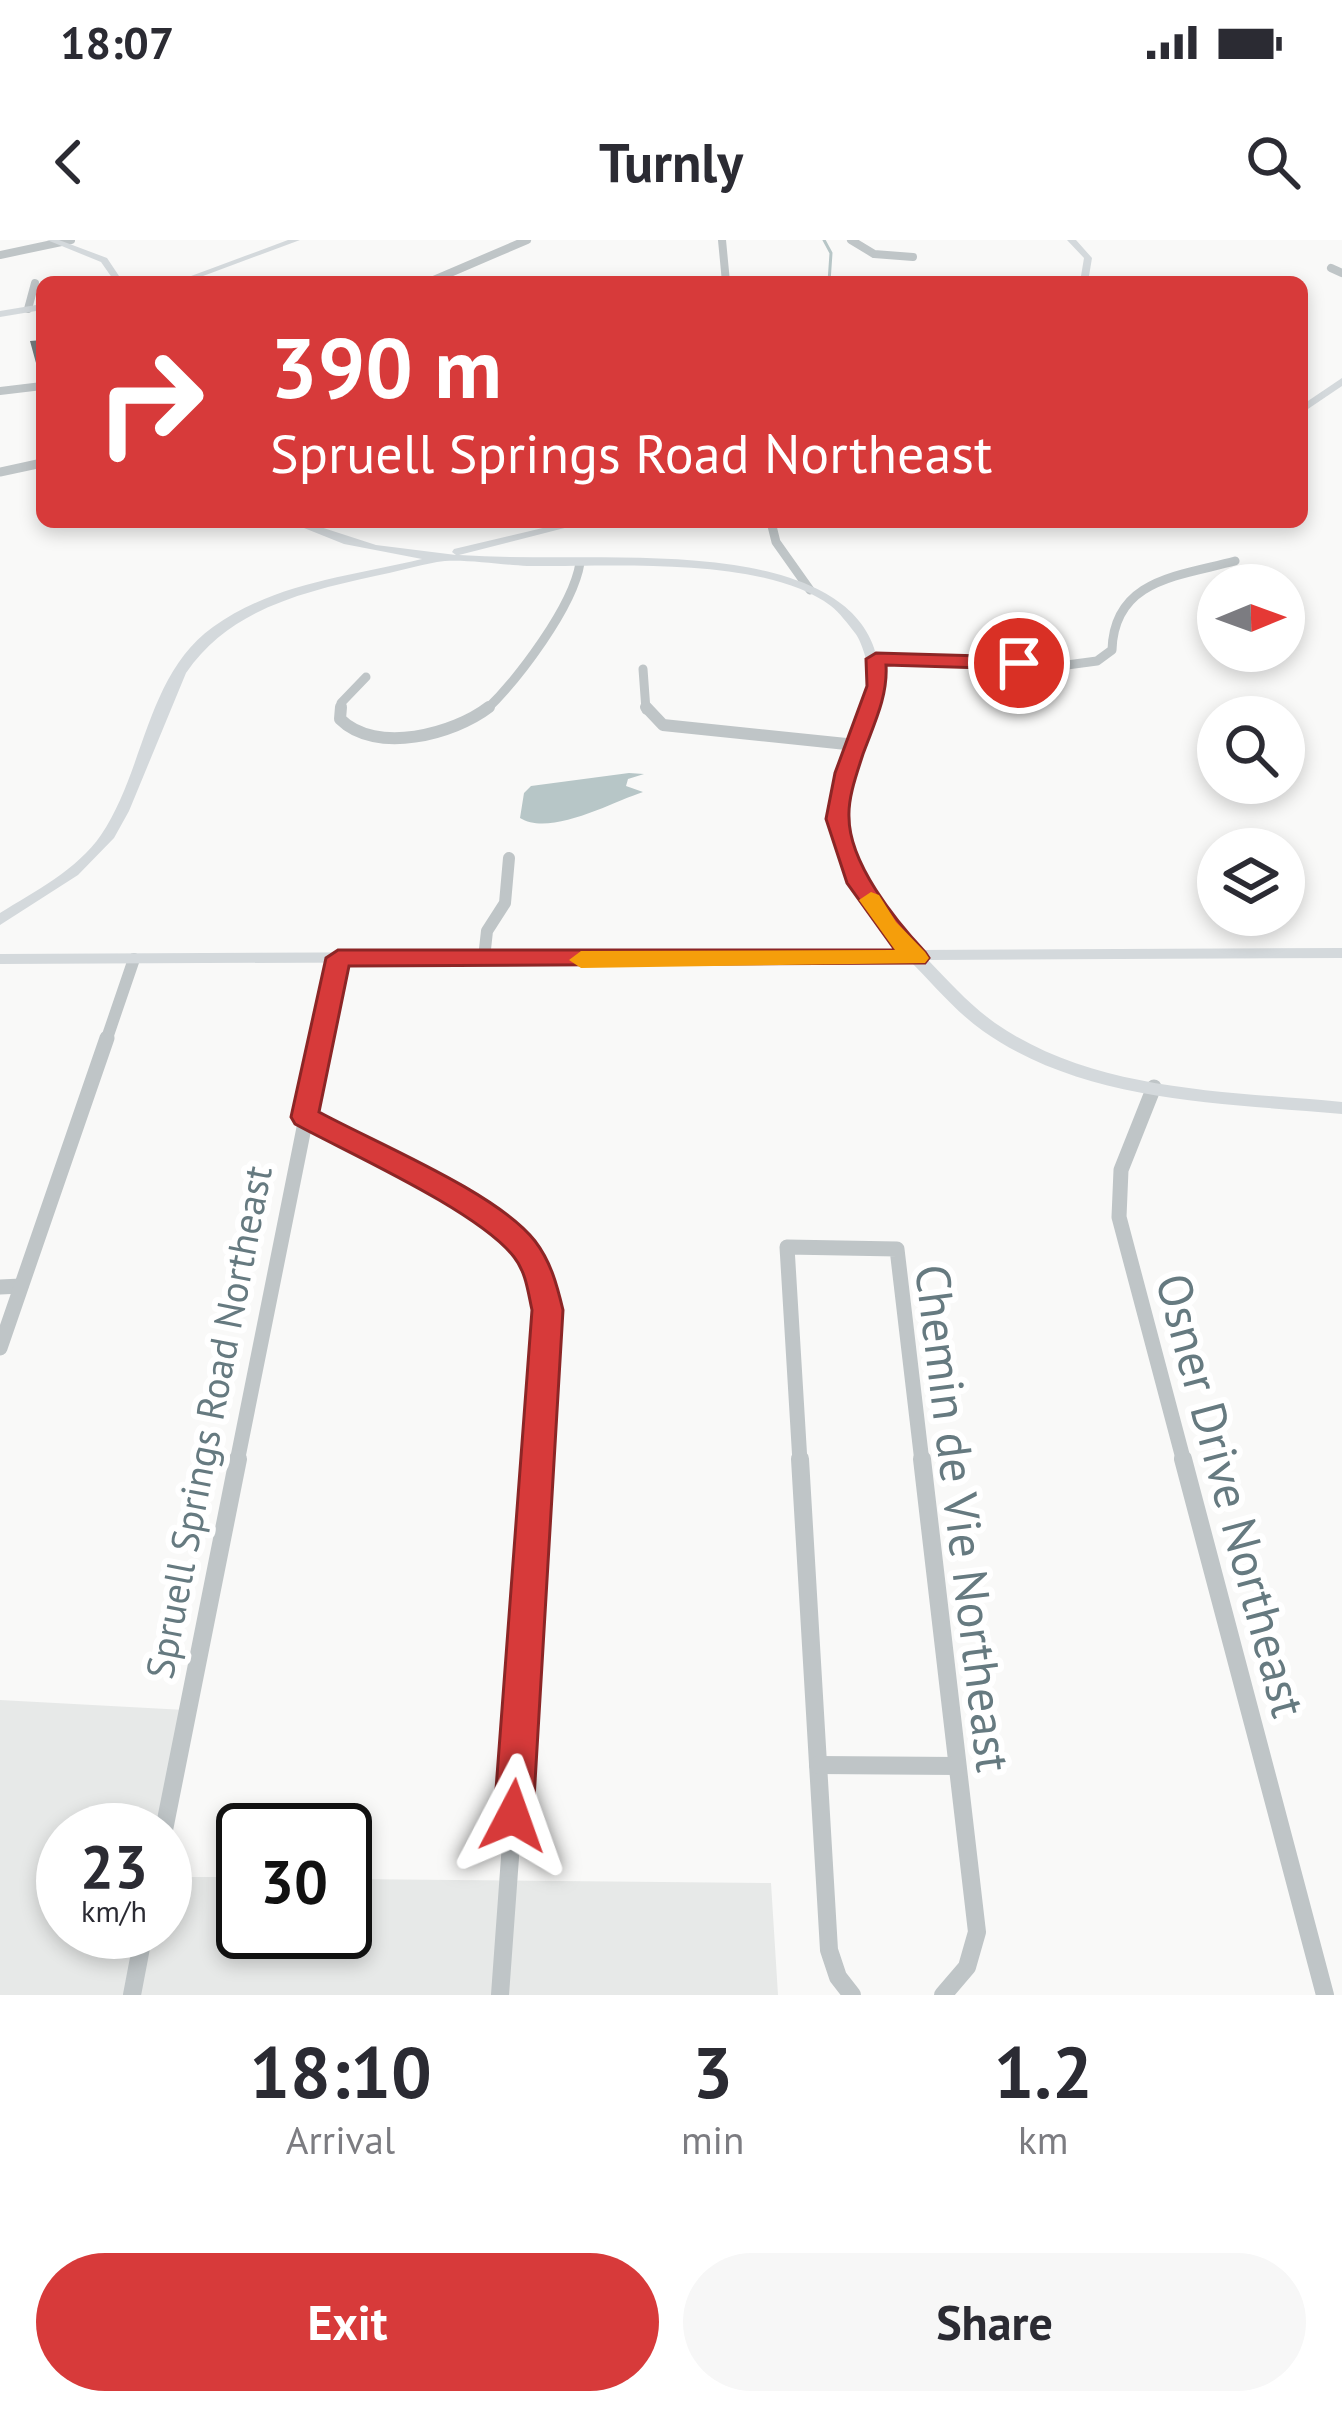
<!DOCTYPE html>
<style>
body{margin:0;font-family:"PT Sans",sans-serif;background:#f7f7f7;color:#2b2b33;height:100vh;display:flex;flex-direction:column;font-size:45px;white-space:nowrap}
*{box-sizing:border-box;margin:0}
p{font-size:39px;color:#7c7c81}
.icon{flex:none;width:66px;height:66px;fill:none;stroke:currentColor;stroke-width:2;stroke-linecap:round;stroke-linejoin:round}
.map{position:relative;height:1755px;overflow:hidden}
.details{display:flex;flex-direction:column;background:#fff;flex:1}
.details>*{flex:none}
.banner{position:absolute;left:36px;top:36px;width:1272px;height:252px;border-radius:18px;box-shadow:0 6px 18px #0003;background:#d73a3a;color:#fff;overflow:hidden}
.needle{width:78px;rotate:89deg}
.tools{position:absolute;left:1197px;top:324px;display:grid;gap:24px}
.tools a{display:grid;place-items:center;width:108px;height:108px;border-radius:50%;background:#fff;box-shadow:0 6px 18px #0003;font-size:60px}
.speed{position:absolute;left:36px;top:1563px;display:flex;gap:24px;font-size:60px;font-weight:700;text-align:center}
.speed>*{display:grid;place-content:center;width:156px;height:156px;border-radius:50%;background:#fff;box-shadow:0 6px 18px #0003;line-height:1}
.speed small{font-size:30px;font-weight:400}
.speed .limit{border:6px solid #111;border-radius:18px;background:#fff;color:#111}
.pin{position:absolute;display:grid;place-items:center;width:102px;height:102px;color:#fff;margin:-51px;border:6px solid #fff;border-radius:50%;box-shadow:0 3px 12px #0007}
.me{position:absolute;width:132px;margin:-66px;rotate:4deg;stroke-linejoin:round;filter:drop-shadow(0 0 9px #0008)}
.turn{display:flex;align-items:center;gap:42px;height:252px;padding:0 36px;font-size:54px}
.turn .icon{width:156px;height:156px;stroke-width:2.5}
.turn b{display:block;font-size:84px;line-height:102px}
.eta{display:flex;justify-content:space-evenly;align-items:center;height:204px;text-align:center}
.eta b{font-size:72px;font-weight:700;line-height:84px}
.button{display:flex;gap:24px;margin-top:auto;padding:24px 36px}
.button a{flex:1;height:138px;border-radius:72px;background:#d73a3a;color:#fff;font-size:48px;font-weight:700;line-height:138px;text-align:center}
.button a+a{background:#f7f7f7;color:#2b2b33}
.status{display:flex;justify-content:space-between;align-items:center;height:84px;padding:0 60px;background:#fff;direction:ltr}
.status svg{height:33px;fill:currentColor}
header{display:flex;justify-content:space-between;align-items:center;height:156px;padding:0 36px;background:#fff;font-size:54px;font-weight:700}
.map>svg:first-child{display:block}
</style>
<div class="status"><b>18:07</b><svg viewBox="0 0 49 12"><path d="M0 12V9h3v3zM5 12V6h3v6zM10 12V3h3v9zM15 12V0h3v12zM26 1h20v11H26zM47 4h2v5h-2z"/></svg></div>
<header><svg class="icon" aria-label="back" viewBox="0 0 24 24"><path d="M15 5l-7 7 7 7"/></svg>Turnly<svg class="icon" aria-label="search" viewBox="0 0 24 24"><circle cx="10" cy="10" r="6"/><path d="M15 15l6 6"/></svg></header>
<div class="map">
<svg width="1342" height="1755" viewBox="0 0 1342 1755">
<rect width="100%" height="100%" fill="#f9f9f8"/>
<!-- built -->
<polygon fill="#e7e9e8" points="0,1460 185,1470 157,1590 63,1590 63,1692 165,1692 165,1637 243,1637 243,1692 345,1692 345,1639 771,1643 778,1755 0,1755"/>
<!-- water -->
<path fill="#b7c6c7" d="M629,533L644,534L628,539L626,546L643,552C612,562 550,597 520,578L524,553L531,546Z"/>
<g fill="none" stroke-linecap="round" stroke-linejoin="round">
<!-- stream -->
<polyline stroke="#b7c6c7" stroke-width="3" points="824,0 831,13 829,42"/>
<!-- street-far4 -->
<g stroke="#bfc5c7" stroke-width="8">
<polyline points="722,0 726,42"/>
<polyline points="851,0 874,14 913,17"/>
<polyline points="0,15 71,0"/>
<polyline points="1331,28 1342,33"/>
<polyline points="429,42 527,0"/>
<polyline points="28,69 35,43"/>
<polyline points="0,151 42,146"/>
</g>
<!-- street-far3 -->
<g stroke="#bfc5c7" stroke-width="9">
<polyline points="0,232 42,223"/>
<polyline points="771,282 776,302 810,350"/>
<path d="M876,419L1067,425L1097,421L1112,410C1114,339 1179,336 1235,321"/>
<polyline points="643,429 646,470"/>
<polyline points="341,470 341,463 366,437"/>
<path d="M486,470C518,439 573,367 580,323"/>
</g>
<!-- street-far2 -->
<g stroke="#bfc5c7" stroke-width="12">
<path d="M341,467L340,479C376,515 454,494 489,467"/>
<polyline points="646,467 663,485 856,505"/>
<polyline points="484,718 487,691 505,663 509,618"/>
<polyline points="106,801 134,719"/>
<polyline points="321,801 338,718"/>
</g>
<!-- street-far1 -->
<g stroke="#bfc5c7" stroke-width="15">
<polyline points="1154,847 1121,930 1119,977 1184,1222"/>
<path d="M304,877C374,911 524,965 544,1049C557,1103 543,1168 539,1222"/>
<polyline points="0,1047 21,1046"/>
<polyline points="0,1108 107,798"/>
<polyline points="237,1222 322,798"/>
<polyline points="800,1222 787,1007 897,1009 922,1222"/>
</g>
<!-- street -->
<g stroke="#bfc5c7" stroke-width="18">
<polyline points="800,1219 829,1710 838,1737 852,1755"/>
<polyline points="922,1219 977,1692 967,1727 943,1755"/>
<polyline points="1183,1219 1325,1755"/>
<polyline points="818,1525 957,1526"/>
<polyline points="164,1590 238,1219"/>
<polyline points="132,1755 144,1692"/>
<polyline points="500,1755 539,1219"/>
</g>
<!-- secondary -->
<g fill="#d4d9dc" fill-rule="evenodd">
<polygon points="47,0 59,0 107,18 123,42 115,42 101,22"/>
<polygon points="288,0 300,0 187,42 175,42"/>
<polygon points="1067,0 1076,0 1092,18 1088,42 1080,42 1084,18"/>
<polygon points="42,64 42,70 0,77 0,71"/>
<polygon points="1342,138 1342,146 1302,173 1302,165"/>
<path d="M289,282H305L376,305L456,315L452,312L454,309L568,282H588L459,315C550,321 643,312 734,325C791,334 863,355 877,418C879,426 884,437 883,445C883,456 875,469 871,479C859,510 843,542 844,576C847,628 883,674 917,710L1342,708V718L928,720C949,742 970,765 995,783C1095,852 1226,851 1342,862V874C1222,863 1085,863 983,791C955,771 933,744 909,720L0,724V714L899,710C866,673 831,626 830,574C829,541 845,509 858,479C862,469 870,455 870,445C870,431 863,403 855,393C848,384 839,372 831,366C764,315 609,327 527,326C502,325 459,318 437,322C416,326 395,332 375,336C303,352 230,369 186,433L129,571L114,598L78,635L0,685V673C35,651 77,630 101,595C145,530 146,435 213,387C274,343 351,336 422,319L344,304Z"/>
</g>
</g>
<!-- shaded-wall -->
<polygon fill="#747c7e" points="42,100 42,122 36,123 30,101"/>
<!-- route -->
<path fill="#d73a3a" stroke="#8c2626" stroke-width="3" d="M876,413L1019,417L1029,423L1019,429L886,425C888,456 874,484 863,514C857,533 848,557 849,577C849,623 895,680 925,712L929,718L925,723L349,726L319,872C376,903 498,953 535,1001C551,1022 557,1045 563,1070L533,1576L527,1589L513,1595L500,1589L494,1576L532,1070C528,1052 526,1032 514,1017C478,971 350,914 295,884L291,877L326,718L338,710H895L847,643L826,579L835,533L867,446L866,419Z"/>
<!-- slow -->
<polygon fill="#f59e0b" points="871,652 879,655 896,682 925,712 929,718 925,723 581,728 569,720 581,711 895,710 859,660"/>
<g text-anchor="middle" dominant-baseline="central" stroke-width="12" stroke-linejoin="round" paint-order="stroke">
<!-- street labels -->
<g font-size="39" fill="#667a80" stroke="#fff">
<text transform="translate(208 1182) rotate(-79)">Spruell Springs Road Northeast</text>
</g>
<!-- near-street labels -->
<g font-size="48" fill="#667a80" stroke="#fff">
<text transform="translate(1232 1255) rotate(75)">Osner Drive Northeast</text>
<text transform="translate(964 1278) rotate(83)">Chemin de Vie Northeast</text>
</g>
</g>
</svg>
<div class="tools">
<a><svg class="needle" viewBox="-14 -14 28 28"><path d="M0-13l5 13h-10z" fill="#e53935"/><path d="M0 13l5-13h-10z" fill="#7c7c81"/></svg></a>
<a><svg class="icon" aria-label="search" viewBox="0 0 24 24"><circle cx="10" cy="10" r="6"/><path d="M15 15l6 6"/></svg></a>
<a><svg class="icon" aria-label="layers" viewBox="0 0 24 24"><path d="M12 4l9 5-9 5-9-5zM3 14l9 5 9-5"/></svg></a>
</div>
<div class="speed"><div>23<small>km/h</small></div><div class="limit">30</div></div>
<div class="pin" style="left:1019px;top:423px;background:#d93025"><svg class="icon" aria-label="arrive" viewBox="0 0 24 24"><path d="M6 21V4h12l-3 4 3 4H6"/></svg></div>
<svg class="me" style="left:513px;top:1576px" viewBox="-20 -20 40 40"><path d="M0-17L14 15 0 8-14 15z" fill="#d73a3a" stroke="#fff" stroke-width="4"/></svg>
<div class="banner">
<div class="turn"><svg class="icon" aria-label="right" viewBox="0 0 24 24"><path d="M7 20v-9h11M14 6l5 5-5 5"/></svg><div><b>390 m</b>Spruell Springs Road Northeast</div></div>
</div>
</div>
<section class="details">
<div class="eta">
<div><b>18:10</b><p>Arrival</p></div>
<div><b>3</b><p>min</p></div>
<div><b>1.2</b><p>km</p></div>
</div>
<div class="button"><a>Exit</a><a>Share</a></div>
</section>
